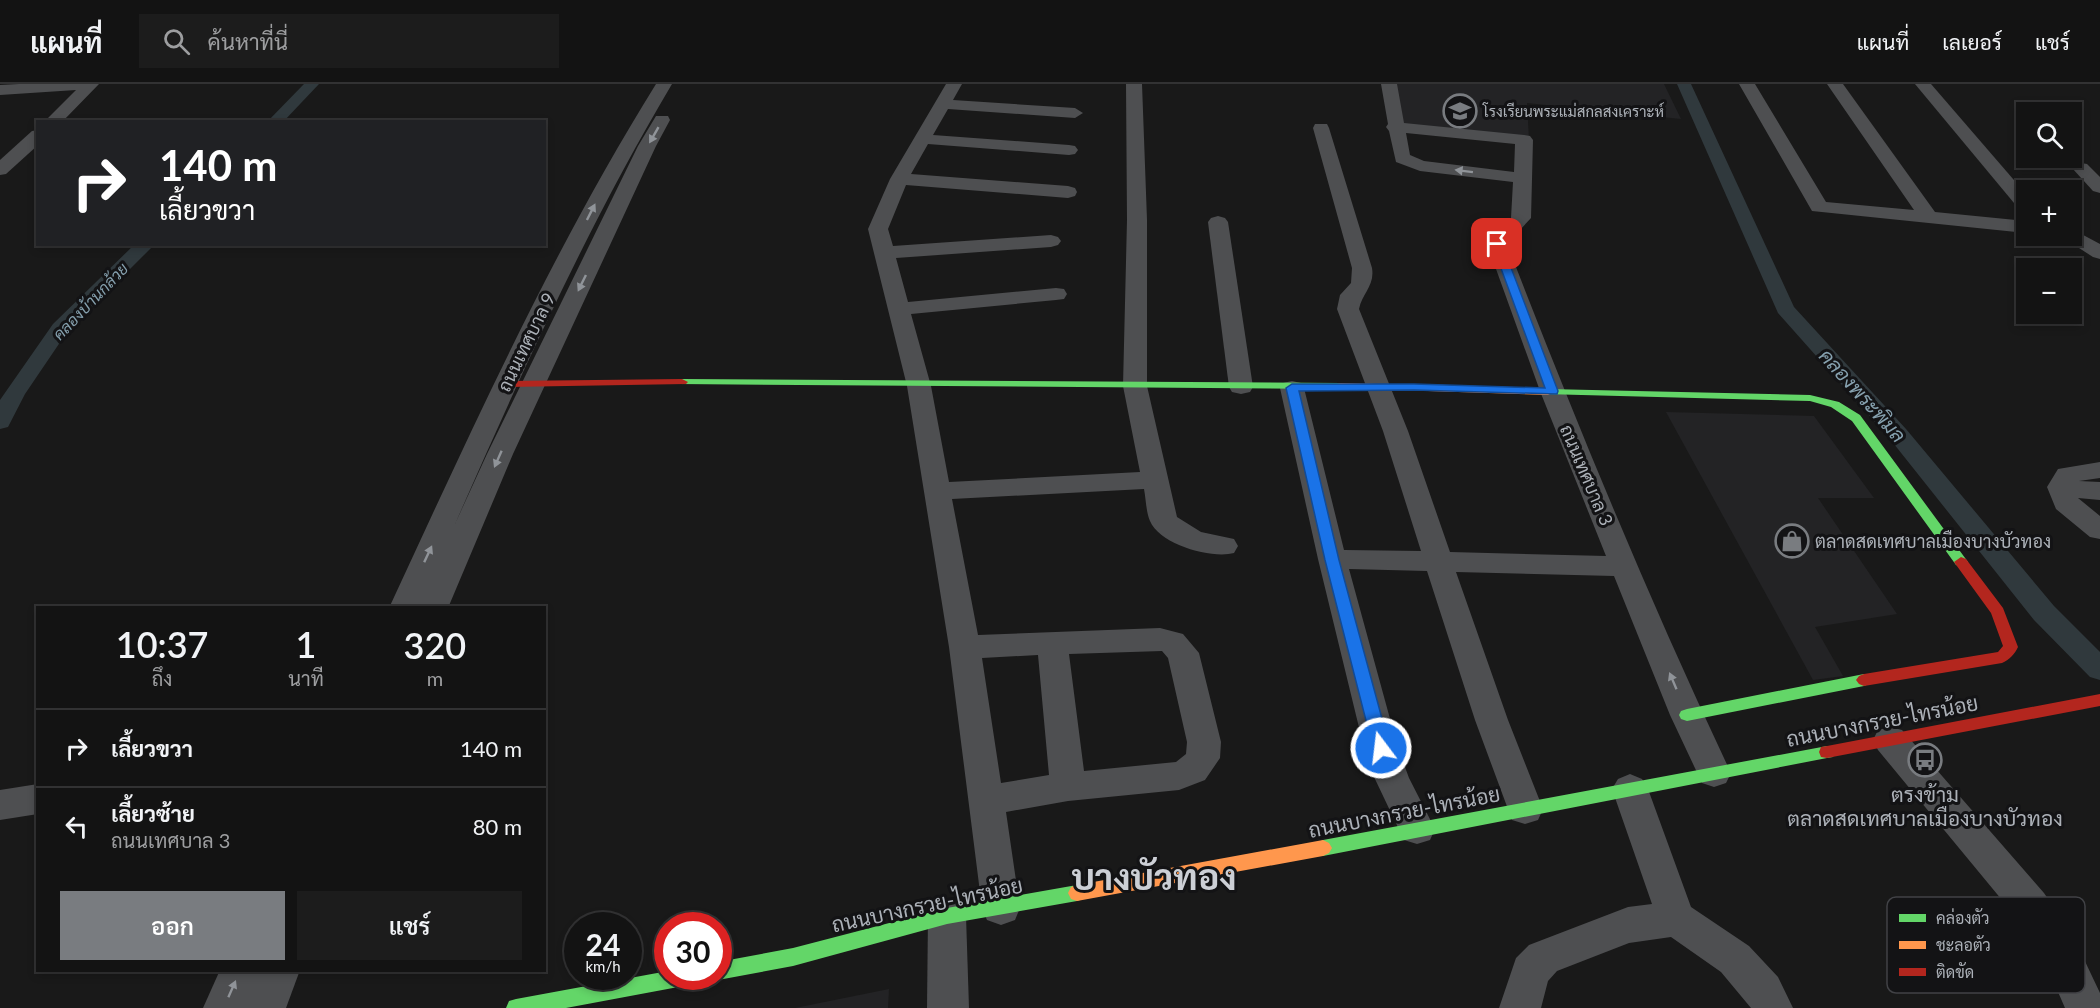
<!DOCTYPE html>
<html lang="th">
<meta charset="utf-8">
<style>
body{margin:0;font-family:Lato,Sarabun,sans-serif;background:#1c1c1c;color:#f1f3f6;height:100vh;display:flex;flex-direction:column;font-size:22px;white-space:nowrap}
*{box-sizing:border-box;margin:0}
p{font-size:20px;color:#9d9ea0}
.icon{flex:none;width:33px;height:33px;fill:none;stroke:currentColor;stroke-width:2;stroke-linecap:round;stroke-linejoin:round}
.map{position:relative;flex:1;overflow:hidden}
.details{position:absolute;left:36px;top:522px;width:510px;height:366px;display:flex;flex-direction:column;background:#131313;border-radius:0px;box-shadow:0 3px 9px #0003,0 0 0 2px #323233}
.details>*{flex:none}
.top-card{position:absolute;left:36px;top:36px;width:510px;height:126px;border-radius:0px;box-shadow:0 3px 9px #0003,0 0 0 2px #323233;background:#202124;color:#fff;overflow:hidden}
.fabs{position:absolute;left:2016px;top:18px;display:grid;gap:12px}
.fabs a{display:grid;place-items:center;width:66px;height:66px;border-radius:0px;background:#131313;box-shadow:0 3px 9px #0003,0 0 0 2px #323233;font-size:30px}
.speed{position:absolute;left:564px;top:828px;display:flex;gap:12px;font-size:30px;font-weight:700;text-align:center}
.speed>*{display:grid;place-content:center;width:78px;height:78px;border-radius:50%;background:#131313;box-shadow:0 3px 9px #0003,0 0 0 2px #323233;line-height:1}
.speed small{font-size:15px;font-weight:400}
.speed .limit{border:9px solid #d22;background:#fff;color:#111}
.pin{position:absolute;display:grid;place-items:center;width:51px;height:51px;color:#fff;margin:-26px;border-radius:12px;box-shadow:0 3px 9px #0006}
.me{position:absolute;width:66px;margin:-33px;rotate:345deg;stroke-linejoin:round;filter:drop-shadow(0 0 4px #0008)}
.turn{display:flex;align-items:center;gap:21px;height:126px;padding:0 24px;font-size:27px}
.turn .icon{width:78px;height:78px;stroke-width:2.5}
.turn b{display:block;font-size:42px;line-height:51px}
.eta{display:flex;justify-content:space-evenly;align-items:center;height:102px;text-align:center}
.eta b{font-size:36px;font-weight:600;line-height:42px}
.cta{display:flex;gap:12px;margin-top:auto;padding:12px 24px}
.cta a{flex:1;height:69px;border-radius:0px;background:#797c80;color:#fff;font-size:24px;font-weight:600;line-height:69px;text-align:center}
.cta a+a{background:#1c1c1c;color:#f1f3f6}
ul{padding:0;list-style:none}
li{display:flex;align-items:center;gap:18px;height:78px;padding:0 24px;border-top:2px solid #323233}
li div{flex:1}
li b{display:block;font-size:22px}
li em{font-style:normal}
header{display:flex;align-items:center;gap:36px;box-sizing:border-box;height:84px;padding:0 30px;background:#131313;border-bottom:2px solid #323233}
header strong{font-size:28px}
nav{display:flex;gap:33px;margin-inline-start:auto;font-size:21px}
.search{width:420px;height:54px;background:#1c1c1c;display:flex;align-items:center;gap:15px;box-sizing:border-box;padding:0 21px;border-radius:0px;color:#9d9ea0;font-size:22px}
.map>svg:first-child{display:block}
</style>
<header>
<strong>แผนที่</strong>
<div class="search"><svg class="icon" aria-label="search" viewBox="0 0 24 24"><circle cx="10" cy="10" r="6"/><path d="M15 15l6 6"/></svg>ค้นหาที่นี่</div>
<nav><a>แผนที่</a><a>เลเยอร์</a><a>แชร์</a></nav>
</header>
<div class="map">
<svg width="2100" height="924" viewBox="0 0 2100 924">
<rect width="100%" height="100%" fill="#191919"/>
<!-- built -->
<g fill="#232325">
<polygon points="1389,0 1664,0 1681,35 1527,19 1529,56 1394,41"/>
<polygon points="1666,328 1814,332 1874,414 1818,414 1897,530 1815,543 1843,592 1813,596"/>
<polygon points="889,905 888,924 795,924"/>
</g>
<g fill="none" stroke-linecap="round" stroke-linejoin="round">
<!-- canal -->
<g fill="#30393d" fill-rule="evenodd">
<polygon points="304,0 319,0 283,38 267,38"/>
<polygon points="1677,0 1691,0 1794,223 1906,345 2054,522 2100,568 2100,596 2090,593 2034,536 1890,355 1778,229"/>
<polygon points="135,160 155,160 67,248 25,310 8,343 0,345 0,316 53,240"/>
</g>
<!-- street -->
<g fill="#4e4f51" fill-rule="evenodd">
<polygon points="19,0 99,0 62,38 44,38 76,6 0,11 0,1"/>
<path d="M656,0H672C588,141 521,290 455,440L487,370L638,62L656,32H668L670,36L656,62L513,370L448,524H389C472,345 552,167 656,0Z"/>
<path d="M946,0H962L953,16L1075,24L1083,29L1075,34L948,25L933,51L1069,61L1075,62L1078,66L1075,70L1069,71L928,60L911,90L1068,102L1075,104L1077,108L1075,112L1068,114L906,101L888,145L893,162L1051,151L1058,153L1061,157L1058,161L1051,163L896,174L908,218L1056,204L1064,205L1067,210L1064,215L1056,216L911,230L931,302L949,398L1140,388L1123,302L1127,136L1126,0H1142L1147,136V302L1177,433L1201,448L1234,455L1238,462L1234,469C1212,475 1160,461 1150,437C1146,428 1146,415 1144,405L952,415L978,551L1160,544L1183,550L1199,569L1221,658L1220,674L1205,696L1179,706L1068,717L1006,728L1020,824L1015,836L1001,841L987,836L982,824L949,563L907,302L868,145L890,95ZM1162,567L1168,574L1187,658L1186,670L1176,678L1084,687L1069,570ZM1038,571L1049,691L1001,699L982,574Z"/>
<path d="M1381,0H1397L1404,39L1524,51L1530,52L1533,56L1531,134L1507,160C1576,338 1649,516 1731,689L1726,699L1714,703L1702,699L1670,631L1614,492L1456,488L1508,636L1543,725L1538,736L1525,740L1512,736L1475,636L1427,487L1349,485L1398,664L1409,694L1435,745L1430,756L1417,760L1404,756L1375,695L1364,664L1318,475L1280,304L1283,299L1292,297L1301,299L1304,304L1344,466L1421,467L1383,347L1337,225L1340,211L1351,199L1352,184L1313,44L1315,40H1327L1329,44L1372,184C1375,202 1362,209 1359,225L1408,347L1450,468L1606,472L1540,307L1487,160L1495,148L1511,134L1513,98L1420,87L1396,78L1389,47L1386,43L1388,40ZM1406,49L1515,60L1514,88L1424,77L1410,71Z"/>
<polygon points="1739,0 1755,0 1826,118 1914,126 1827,0 1843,0 1935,128 2026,137 2026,149 1812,127"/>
<polygon points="1915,0 1931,0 2026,110 2026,127 2019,125"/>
<polygon points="38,46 38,61 6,90 0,91 0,76 32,47"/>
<polygon points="2081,79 2087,80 2100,93 2100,109 2093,107 2072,84 2075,80"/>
<polygon points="1218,132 1225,134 1228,138 1253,303 1250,308 1241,310 1232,308 1229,303 1208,138 1211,134"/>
<polygon points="2072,145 2100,160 2100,175 2093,173 2065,155 2062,152 2072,152"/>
<polygon points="2100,378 2100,394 2079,397 2100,398 2100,416 2078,414 2100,432 2100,455 2090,453 2056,425 2047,403 2058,385"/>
<polygon points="1890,643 1902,646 2044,809 2073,852 2100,909 2100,924 2065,924 2045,878 2016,833 1878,666 1873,656 1878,646"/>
<polygon points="1630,690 1642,695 1648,705 1691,823 1749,862 1778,893 1793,924 1751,924 1721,888 1671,853 1629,859 1557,887 1548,897 1541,924 1499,924 1516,874 1529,861 1628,823 1652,820 1612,705 1618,695"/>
<polygon points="38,700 38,730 0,736 0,706"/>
<polygon points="947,814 961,820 966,832 969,924 927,924 928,832 933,820"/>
<polygon points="220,886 300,886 286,924 203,924"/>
</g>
<!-- fast -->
<g fill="#63d668" fill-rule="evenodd">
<polygon points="682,295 1341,299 1347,302 1341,305 678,300 676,298"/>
<polygon points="1548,305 1810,311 1839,318 1860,331 1968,478 1961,483 1956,481 1852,337 1831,323 1810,317 1544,310 1544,306"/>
<polygon points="1864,590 1869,592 1872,596 1869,600 1864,602 1687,637 1681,635 1679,631 1681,627 1687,625"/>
<polygon points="1827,662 1833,663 1835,668 1833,673 1827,674 1323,772 1317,769 1314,764 1317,759 1323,756"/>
<polygon points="1077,801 1083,803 1086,809 1083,815 1077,817 947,840 793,882 718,896 711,892 718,892 718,878 793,864 947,824"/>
<polygon points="668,887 668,892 698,892 696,898 689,901 566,924 506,924 509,917 516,915"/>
</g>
<!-- slow -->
<g fill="#ff974d" fill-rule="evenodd">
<polygon points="1341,299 1548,305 1554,308 1548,311 1337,304 1337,300"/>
<polygon points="1323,756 1329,759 1332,764 1329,769 1323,772 1077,817 1071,815 1068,809 1071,803 1077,801"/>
</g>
<!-- jam -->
<g fill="#b3261e" fill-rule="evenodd">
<polygon points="682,295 688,298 686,300 505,303 499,300 505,297"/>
<path d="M1961,473L1966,475L2003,524L2018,563C2015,570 2009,576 2002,579L1864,602L1859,600L1856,596L1859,592L1864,590L1998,568L2003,562L1991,529L1954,478Z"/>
<polygon points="2100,610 2100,622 1827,674 1821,673 1819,668 1821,663 1827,662"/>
</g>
</g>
<!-- one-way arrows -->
<defs><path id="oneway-solid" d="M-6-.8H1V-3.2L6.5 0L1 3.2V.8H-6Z" transform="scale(1.5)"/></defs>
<g fill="#909499">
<use href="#oneway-solid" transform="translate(654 51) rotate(120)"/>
<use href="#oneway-solid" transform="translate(1464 87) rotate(-173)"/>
<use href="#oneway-solid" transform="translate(591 128) rotate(-63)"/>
<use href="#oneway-solid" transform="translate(582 199) rotate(116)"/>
<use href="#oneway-solid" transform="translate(498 375) rotate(114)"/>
<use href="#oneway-solid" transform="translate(428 470) rotate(-65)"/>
<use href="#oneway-solid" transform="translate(1673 597) rotate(-113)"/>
<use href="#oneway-solid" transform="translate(232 905) rotate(-66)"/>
</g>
<!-- route -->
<polygon fill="#1a73e8" stroke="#114b97" stroke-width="1.5" points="1497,157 1502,160 1558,307 1557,310 1414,306 1299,307 1339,476 1390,664 1387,669 1381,671 1376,669 1373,664 1325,476 1286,304 1292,300 1414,300 1545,304 1492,160"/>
<!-- icons -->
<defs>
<symbol id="school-ring" viewBox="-11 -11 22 22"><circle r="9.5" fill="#131315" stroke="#797c80" stroke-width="1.5"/><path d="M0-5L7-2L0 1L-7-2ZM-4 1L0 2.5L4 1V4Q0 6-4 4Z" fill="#797c80"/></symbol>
<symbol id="shop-ring" viewBox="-11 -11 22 22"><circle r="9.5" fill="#131315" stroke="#797c80" stroke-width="1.5"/><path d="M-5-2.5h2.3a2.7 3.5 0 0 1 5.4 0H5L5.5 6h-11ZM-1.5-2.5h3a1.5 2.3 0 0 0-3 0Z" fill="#797c80"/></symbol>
<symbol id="bus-ring" viewBox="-11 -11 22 22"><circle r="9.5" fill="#131315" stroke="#797c80" stroke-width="1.5"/><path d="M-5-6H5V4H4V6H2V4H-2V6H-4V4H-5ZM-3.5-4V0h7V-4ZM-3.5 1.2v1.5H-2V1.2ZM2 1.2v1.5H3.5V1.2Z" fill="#797c80"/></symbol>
</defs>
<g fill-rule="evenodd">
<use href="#school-ring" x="1441" y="8" width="38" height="38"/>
<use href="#shop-ring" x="1773" y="438" width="38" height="38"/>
<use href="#bus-ring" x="1906" y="657" width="38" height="38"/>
</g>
<g text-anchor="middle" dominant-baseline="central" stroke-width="6" stroke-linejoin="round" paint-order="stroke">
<!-- far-poi labels -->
<g font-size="15" fill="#acb1b8" stroke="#131315" text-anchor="start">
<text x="1483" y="27">โรงเรียนพระแม่สกลสงเคราะห์</text>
</g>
<!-- far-water labels -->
<g font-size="16" font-style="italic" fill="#86a1af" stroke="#131315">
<text transform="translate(90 217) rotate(-46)">คลองบ้านกล้วย</text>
</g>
<!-- street labels -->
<g font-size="18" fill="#acb1b8" stroke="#131315">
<text transform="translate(526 258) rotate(-64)">ถนนเทศบาล 9</text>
<text transform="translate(1587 391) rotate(67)">ถนนเทศบาล 3</text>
</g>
<!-- poi labels -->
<g font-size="18" fill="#acb1b8" stroke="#131315" text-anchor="start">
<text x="1815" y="457">ตลาดสดเทศบาลเมืองบางบัวทอง</text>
</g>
<!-- water labels -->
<g font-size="20" font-style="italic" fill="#86a1af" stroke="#131315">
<text transform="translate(1863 311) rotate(48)">คลองพระพิมล</text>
</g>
<!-- near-street labels -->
<g font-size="21" fill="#acb1b8" stroke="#131315">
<text transform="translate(1882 636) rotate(-11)">ถนนบางกรวย-ไทรน้อย</text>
<text transform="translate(1404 727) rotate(-11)">ถนนบางกรวย-ไทรน้อย</text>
<text transform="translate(927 820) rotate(-12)">ถนนบางกรวย-ไทรน้อย</text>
</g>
<!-- near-poi labels -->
<g font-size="21" fill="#acb1b8" stroke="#131315">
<text x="1925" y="709">ตรงข้าม<tspan x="1925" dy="24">ตลาดสดเทศบาลเมืองบางบัวทอง</tspan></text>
</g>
<!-- near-town labels -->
<g font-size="36" font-weight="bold" fill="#cccfd5" stroke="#131315">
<text x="1154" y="792">บางบัวทอง</text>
</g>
</g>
<!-- legend -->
<rect x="1887" y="813" width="198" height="96" rx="9" fill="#131315" stroke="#414246" stroke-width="1.5"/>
<rect x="1899" y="830" width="27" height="8" fill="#63d668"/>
<rect x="1899" y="857" width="27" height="8" fill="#ff974d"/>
<rect x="1899" y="884" width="27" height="8" fill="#b3261e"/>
<g font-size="16" fill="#acb1b8">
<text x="1936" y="840">คล่องตัว</text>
<text x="1936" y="867">ชะลอตัว</text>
<text x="1936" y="894">ติดขัด</text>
</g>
</svg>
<div class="fabs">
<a><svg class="icon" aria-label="search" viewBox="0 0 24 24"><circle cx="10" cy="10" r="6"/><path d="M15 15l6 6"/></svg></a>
<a>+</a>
<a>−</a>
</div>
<div class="speed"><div>24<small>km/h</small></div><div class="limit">30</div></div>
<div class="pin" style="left:1497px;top:160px;background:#d93025"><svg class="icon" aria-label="arrive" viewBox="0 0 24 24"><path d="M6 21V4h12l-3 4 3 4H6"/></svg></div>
<svg class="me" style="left:1381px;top:664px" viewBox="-20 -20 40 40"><circle r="17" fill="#1a73e8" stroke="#fff" stroke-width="3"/><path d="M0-11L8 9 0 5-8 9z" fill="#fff"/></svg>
<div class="top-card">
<div class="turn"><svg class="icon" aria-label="right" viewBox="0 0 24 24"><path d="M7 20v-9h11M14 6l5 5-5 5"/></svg><div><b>140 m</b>เลี้ยวขวา</div></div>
</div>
<section class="details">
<div class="eta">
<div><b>10:37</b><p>ถึง</p></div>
<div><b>1</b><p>นาที</p></div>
<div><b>320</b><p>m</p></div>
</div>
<ul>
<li><svg class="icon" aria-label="right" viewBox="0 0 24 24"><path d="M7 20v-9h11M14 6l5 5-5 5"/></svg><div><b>เลี้ยวขวา</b></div><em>140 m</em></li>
<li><svg class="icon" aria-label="left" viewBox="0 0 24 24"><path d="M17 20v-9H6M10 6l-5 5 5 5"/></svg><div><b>เลี้ยวซ้าย</b><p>ถนนเทศบาล 3</p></div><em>80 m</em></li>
</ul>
<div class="cta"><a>ออก</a><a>แชร์</a></div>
</section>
</div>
